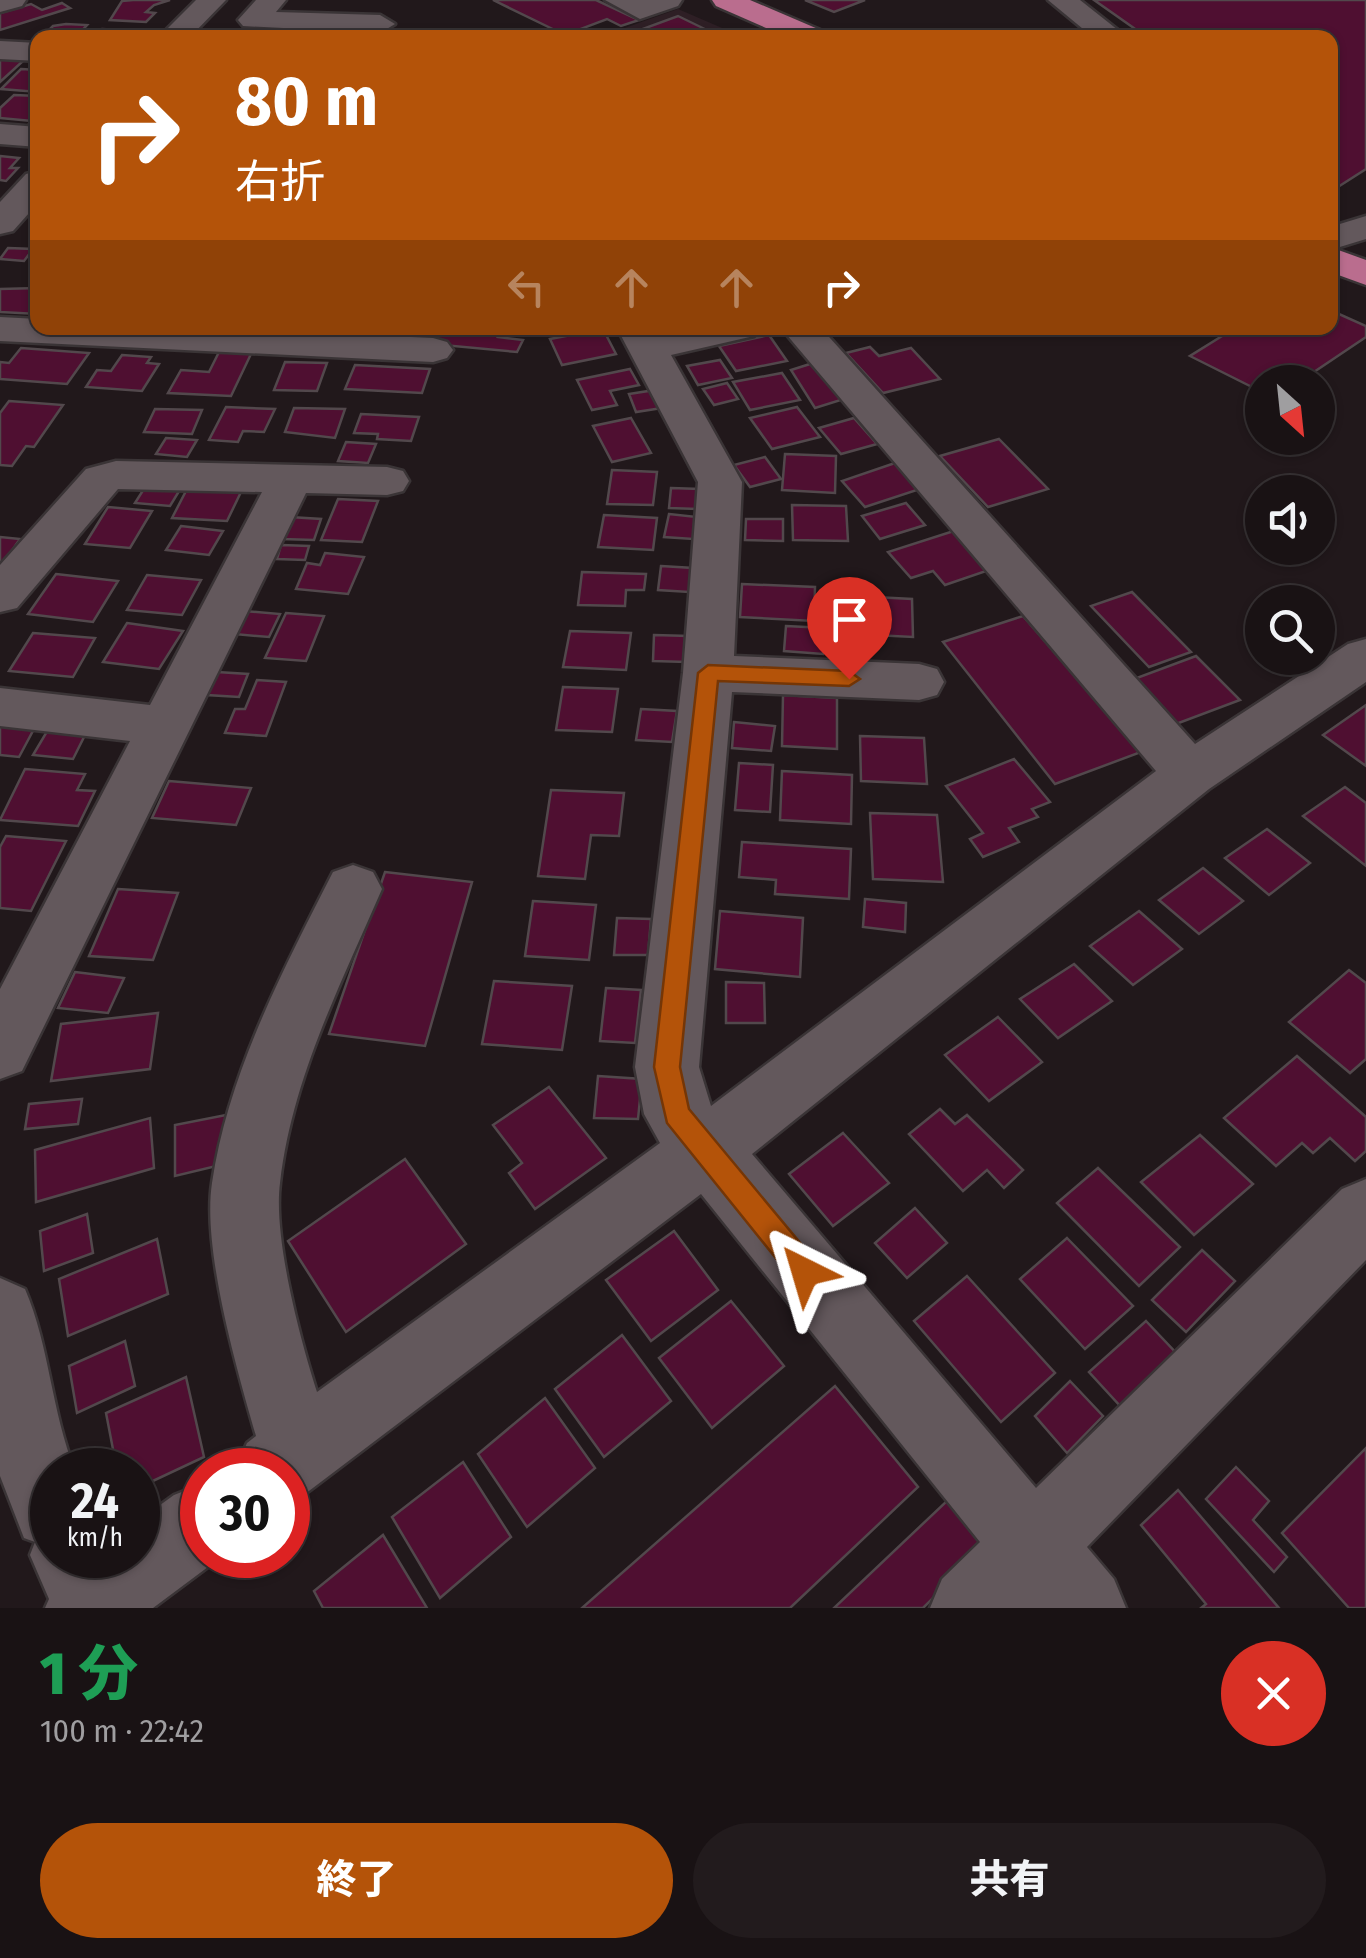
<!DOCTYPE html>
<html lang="ja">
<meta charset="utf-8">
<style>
body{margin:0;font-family:"Fira Sans Condensed","Noto Sans JP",sans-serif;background:#221b1d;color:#f1f3f6;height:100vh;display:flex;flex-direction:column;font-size:38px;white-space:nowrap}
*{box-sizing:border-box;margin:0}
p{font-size:32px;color:#9f9ea0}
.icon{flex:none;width:55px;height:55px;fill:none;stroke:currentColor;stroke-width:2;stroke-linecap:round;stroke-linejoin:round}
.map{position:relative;height:1608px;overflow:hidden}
.panel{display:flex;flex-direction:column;background:#191214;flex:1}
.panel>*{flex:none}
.guide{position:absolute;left:30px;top:30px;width:1308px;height:305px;border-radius:20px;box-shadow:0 2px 8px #0004,0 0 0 2px #373234;background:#b45309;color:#fff;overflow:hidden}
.needle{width:65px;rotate:153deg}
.tools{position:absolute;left:1245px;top:365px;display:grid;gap:20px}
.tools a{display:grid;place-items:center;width:90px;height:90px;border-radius:50%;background:#191214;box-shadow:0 2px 8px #0004,0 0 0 2px #373234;font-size:50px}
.speed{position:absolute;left:30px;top:1448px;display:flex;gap:20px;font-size:50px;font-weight:700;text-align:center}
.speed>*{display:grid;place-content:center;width:130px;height:130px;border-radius:50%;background:#191214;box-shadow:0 2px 8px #0004,0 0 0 2px #373234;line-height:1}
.speed small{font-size:25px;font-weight:400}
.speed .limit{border:15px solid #d22;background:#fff;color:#111}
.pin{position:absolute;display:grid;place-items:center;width:85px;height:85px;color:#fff;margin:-102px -42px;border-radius:50% 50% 50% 0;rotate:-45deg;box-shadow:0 0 10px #0007}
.pin .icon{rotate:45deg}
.me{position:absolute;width:110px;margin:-55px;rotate:320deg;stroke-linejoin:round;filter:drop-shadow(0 0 8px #0008)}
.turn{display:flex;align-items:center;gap:35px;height:210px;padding:0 40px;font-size:45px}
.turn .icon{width:130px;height:130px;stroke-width:2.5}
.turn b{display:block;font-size:70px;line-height:85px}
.lanes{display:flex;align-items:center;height:95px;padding:0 40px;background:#0003;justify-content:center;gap:50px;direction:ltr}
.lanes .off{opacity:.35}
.round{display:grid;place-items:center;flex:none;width:105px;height:105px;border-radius:52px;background:#221b1d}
.overview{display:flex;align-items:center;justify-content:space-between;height:170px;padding:0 40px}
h1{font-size:60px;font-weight:800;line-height:75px;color:#1e9e55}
.action{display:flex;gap:20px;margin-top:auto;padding:20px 40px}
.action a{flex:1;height:115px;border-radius:60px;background:#b45309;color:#fff;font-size:40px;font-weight:800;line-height:115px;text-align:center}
.action a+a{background:#221b1d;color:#f1f3f6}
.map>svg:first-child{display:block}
</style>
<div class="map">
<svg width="1366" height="1608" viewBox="0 0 1366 1608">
<rect width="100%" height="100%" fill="#21181b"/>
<!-- built -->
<polygon fill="#2e1f25" points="678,9 743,37 605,35"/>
<!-- building -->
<g fill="#4f0f31" stroke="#52484c" stroke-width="2.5">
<polygon points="133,0 170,0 154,5 146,12 155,13 146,22 110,20 122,1"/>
<polygon points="493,0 596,0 639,20 621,26 607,19 565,35"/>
<polygon points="805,0 865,0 834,12"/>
<polygon points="1094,0 1366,0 1366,169 1330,192 1330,38 1148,38"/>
<polygon points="62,3 70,8 0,30 0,13 31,4 42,10"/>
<polygon points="678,16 715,34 621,37"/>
<polygon points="66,24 87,25 75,38 41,38 53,26"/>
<polygon points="102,29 140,31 133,38 94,38"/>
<polygon points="0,59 23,61 0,82"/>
<polygon points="21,69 38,70 38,92 1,89"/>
<polygon points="14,95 38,96 38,131 23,130 32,121 0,118 0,108"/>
<polygon points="0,156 19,158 10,168 18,168 6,181 0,180"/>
<polygon points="8,248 33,249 24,261 0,259"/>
<polygon points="38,288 38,314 0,312 0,289"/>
<polygon points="1330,310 1366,326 1366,337 1299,382 1262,382 1262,392 1190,356 1235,328 1330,328"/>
<polygon points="429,328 503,328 498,337 523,340 517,352 421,343"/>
<polygon points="603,329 616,354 562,365 550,339"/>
<polygon points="769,335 787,361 736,371 719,346"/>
<polygon points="870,347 879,356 911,348 940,379 883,393 846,353"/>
<polygon points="21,348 89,353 67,384 0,379 0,362 9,363"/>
<polygon points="219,352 251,354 231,396 168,393 181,370 209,372"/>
<polygon points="122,355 151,357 147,363 159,364 142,391 86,387 97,370 111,371"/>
<polygon points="720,360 732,378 698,385 687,366"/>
<polygon points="285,362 327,363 317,391 274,390"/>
<polygon points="810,364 844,399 815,408 791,370"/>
<polygon points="355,365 430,369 422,393 345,389"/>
<polygon points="630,369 639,385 610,391 617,405 592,410 577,380"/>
<polygon points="782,373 800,400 750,410 733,382"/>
<polygon points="727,383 738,399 714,405 703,389"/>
<polygon points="655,390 662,408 636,412 629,394"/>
<polygon points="9,401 63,405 34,447 26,446 12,466 0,465 0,413"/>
<polygon points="226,407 275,409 264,432 243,431 238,442 209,440"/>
<polygon points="797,407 820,437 772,449 750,418"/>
<polygon points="294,408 345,409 335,438 285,432"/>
<polygon points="155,409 202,410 192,434 144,432"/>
<polygon points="361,414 419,417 411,441 377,439 378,434 354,433"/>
<polygon points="631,418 651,453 612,462 593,426"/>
<polygon points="854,418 877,444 841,454 819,428"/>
<polygon points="166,438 197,440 187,457 156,454"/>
<polygon points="999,439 1048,489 988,507 940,456"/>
<polygon points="346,442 376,444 368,463 338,461"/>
<polygon points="785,454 836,456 835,493 782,490"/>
<polygon points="765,457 781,479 750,487 734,465"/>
<polygon points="895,463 920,489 865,507 842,481"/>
<polygon points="612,470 657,472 653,505 607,504"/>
<polygon points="147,484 181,488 170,506 135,503"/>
<polygon points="671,488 700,489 698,509 669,508"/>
<polygon points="187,489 241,492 227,521 172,518"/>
<polygon points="338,499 378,501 362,542 321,540"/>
<polygon points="906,503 925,525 880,539 862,516"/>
<polygon points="792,505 846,506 848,541 793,540"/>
<polygon points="108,507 152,511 130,548 85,544"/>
<polygon points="669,514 697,517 693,539 664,537"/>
<polygon points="604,515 657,518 653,550 598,547"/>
<polygon points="290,517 321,519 314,540 282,539"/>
<polygon points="746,519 783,519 783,541 745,540"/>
<polygon points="181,526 223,531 209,555 166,550"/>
<polygon points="960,529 995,568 945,585 933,571 911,578 888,552"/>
<polygon points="0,537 20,539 1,566 0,566"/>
<polygon points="281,545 309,546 305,560 277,559"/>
<polygon points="325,553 364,557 348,594 296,589 307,563 320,565"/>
<polygon points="661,566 693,568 689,592 658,590"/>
<polygon points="582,572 646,574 644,590 626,590 625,606 578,605"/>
<polygon points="56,574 118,581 93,622 28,614"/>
<polygon points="147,575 201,580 182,615 127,610"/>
<polygon points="742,584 815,587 814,621 740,617"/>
<polygon points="1132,592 1191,652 1149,667 1091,606"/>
<polygon points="855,596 912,599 913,637 854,634"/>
<polygon points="244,611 280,614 269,637 234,634"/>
<polygon points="286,613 324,616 306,661 265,658"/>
<polygon points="1023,616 1141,752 1055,784 943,642"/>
<polygon points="127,623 183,631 159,669 103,662"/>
<polygon points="786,626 825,628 823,654 784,651"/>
<polygon points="570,631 631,633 626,670 563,667"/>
<polygon points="33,633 95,638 73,677 9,671"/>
<polygon points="654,635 689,636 687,662 653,661"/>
<polygon points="1196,656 1240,700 1176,724 1134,679"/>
<polygon points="217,672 248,674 239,697 207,695"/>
<polygon points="257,680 286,682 266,736 225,733 235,709 245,709"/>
<polygon points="563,687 618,689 612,732 556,730"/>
<polygon points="783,695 837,698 837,749 782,746"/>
<polygon points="1366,705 1366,766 1323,735"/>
<polygon points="641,709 677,711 672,742 636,740"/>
<polygon points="734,722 775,726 771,751 732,748"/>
<polygon points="0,724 35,727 19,757 0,755"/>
<polygon points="49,728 87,731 73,759 33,755"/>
<polygon points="860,736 924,738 927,784 861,781"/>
<polygon points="1014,759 1050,802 1032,809 1038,817 1009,828 1019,842 983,857 970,839 983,833 946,786"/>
<polygon points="739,763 773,765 770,812 735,810"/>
<polygon points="25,769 85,774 77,790 95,791 78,826 0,820"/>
<polygon points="782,771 852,775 851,824 780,820"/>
<polygon points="169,781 251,788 236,825 152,818"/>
<polygon points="1345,787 1366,803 1366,866 1303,816"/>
<polygon points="551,790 624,793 619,836 591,835 585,879 538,876"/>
<polygon points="870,813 937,815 943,882 873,879"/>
<polygon points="1267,829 1310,863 1269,895 1225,858"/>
<polygon points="6,836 66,841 31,911 0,908 0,847"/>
<polygon points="742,842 851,849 849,899 775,894 776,880 739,877"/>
<polygon points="1203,868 1243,901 1199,934 1159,900"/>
<polygon points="385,872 472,882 425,1046 329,1034"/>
<polygon points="118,889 178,893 153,960 89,956"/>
<polygon points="865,899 906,903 905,932 863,927"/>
<polygon points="533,901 596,905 589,960 525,956"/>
<polygon points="720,911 803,918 800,977 715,969"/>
<polygon points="1139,911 1182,949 1133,985 1090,946"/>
<polygon points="617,918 651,919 648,955 614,955"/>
<polygon points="1074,964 1112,1001 1058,1038 1020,999"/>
<polygon points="1349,970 1366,983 1366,1059 1350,1073 1289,1022"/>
<polygon points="75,972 124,978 108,1013 58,1008"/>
<polygon points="494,981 572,986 562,1050 482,1044"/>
<polygon points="726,982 764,983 765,1023 726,1023"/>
<polygon points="606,988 641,990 635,1043 600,1041"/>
<polygon points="158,1013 150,1069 51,1081 61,1024"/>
<polygon points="998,1017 1042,1062 989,1101 945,1055"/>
<polygon points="1297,1056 1366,1117 1366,1151 1355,1161 1330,1138 1313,1153 1302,1143 1276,1166 1224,1118"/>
<polygon points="598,1076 642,1079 638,1119 594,1118"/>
<polygon points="549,1087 606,1158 535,1209 509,1173 522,1163 493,1125"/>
<polygon points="82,1099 78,1124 25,1129 29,1104"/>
<polygon points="940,1109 955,1124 967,1115 1023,1170 1004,1188 987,1170 963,1191 909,1134"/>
<polygon points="231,1114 233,1162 175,1176 175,1125"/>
<polygon points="150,1118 154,1168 36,1202 35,1150"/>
<polygon points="843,1133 889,1183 833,1226 789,1174"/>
<polygon points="1200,1135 1253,1184 1194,1235 1141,1182"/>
<polygon points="405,1159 466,1244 346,1332 288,1241"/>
<polygon points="1098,1168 1180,1247 1139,1286 1057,1203"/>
<polygon points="915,1208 947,1243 907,1278 875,1243"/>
<polygon points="87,1214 93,1253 44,1271 40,1231"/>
<polygon points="674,1231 718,1290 651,1341 606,1280"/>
<polygon points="1067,1238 1133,1306 1085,1349 1020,1279"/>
<polygon points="157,1239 168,1294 68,1336 59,1279"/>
<polygon points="1202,1250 1235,1281 1186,1332 1152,1300"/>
<polygon points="967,1276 1055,1373 1001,1422 914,1321"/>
<polygon points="731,1301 784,1366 712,1428 659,1358"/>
<polygon points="1146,1321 1179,1356 1122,1408 1089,1372"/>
<polygon points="622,1335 671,1401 604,1457 555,1389"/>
<polygon points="125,1341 135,1386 77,1413 69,1366"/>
<polygon points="186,1377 204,1457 138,1488 138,1470 117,1470 106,1413"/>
<polygon points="1070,1381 1103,1416 1067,1453 1035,1416"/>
<polygon points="835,1386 918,1487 790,1608 582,1608"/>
<polygon points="545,1398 595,1468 527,1527 478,1454"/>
<polygon points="1366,1448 1366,1608 1349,1608 1282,1533"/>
<polygon points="463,1462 511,1537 440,1598 392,1517"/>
<polygon points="1236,1467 1269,1501 1253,1520 1287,1557 1274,1572 1206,1499"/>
<polygon points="1178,1490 1279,1608 1201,1608 1206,1604 1141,1525"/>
<polygon points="949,1499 987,1545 923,1608 834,1608"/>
<polygon points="383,1535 427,1608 323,1608 314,1591"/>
</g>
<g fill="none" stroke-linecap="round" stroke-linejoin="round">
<defs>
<g id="minor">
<polygon points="0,0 26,0 22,6 0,12"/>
<polygon points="196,0 226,0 189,38 158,38"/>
<polygon points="256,0 286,0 276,12 380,15 395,24 380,33 243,26 238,20"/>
<polygon points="605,0 682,0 678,6 640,19"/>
<polygon points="1048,0 1080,0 1128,38 1094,38"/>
<polygon points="0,41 38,43 38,61 0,59"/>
<polygon points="0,124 38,127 38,147 0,144"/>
<polygon points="38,171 38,203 13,231 0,234 0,202 26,174"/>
<polygon points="1366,216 1366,239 1330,250 1330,227"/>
<polygon points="0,317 38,319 38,328 214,328 433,338 447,342 453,350 447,358 433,362 0,341"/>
<path d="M617,328H656L659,333L687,328H760L754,336L671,355L742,482L734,656L919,664L937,669L944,682L937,695L919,700L732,692L699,1067L711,1106L1156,771L781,328H821L1195,744L1348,644L1366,639V682L1209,789L752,1154L1036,1488L1342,1189L1366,1179V1260L1087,1547L1114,1579L1126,1608H930L942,1579L980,1542L701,1194L301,1497L288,1503V1470H235L247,1443L256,1436C237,1370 202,1249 212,1183C228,1074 283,970 333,872L353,865L373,872L382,889C341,984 292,1078 280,1183C273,1237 300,1339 317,1392L660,1143L644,1114L635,1067L683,673L698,482Z"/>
<polygon points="116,461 387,467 403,471 409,481 403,491 387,495 306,493 22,1071 0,1079 0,989 130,741 0,726 0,688 150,705 262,492 118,489 17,608 0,612 0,565 86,469"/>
<path d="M0,1278L25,1289C50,1347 51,1411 75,1470H52V1555H138V1521L174,1495L202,1484V1555H224L153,1608H45L49,1599L30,1555L35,1542L24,1538L0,1476Z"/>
</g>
<g id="highway">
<polygon points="712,0 750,0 825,32 829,38 789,38 716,6"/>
<polygon points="1330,247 1366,260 1366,285 1330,272"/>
</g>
</defs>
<!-- minor casing -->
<use href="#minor" stroke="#3a3436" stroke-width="5"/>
<!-- highway casing -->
<use href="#highway" stroke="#3a3436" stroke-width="5"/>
<!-- minor -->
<use href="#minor" fill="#63585c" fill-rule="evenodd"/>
<!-- highway -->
<use href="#highway" fill="#ba6d8e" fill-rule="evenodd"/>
</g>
<!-- route -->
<polygon fill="#b45309" stroke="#753606" stroke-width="2.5" points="708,665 849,671 860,679 849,686 718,681 680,1067 689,1109 816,1262 820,1272 816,1282 805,1287 795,1282 667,1123 654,1067 698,673"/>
</svg>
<div class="tools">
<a><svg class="needle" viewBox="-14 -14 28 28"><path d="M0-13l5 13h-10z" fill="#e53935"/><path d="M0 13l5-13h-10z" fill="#9f9ea0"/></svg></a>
<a><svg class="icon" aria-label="sound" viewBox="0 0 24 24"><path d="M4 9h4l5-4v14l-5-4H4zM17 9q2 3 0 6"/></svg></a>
<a><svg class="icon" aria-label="search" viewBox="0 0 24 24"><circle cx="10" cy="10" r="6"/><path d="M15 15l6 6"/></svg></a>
</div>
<div class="speed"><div>24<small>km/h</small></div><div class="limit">30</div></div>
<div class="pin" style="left:849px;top:679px;background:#d93025"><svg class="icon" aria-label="arrive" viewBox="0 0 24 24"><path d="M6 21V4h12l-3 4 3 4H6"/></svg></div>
<svg class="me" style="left:805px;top:1272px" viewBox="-20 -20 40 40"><path d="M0-17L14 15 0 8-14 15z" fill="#b45309" stroke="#fff" stroke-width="4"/></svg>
<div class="guide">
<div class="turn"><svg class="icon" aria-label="right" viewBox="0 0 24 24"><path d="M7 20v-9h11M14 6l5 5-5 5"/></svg><div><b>80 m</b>右折</div></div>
<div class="lanes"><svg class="icon off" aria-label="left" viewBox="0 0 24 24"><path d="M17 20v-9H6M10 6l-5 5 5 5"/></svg><svg class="icon off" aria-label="ahead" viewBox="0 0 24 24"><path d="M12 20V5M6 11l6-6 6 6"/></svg><svg class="icon off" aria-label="ahead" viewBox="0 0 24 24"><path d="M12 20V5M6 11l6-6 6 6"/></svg><svg class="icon" aria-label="right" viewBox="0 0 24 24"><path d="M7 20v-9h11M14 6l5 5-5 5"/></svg></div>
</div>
</div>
<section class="panel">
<div class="overview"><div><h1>1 分</h1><p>100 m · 22:42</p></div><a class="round" style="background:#d93025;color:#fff"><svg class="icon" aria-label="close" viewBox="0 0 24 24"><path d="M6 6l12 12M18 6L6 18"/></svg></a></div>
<div class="action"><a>終了</a><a>共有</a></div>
</section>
